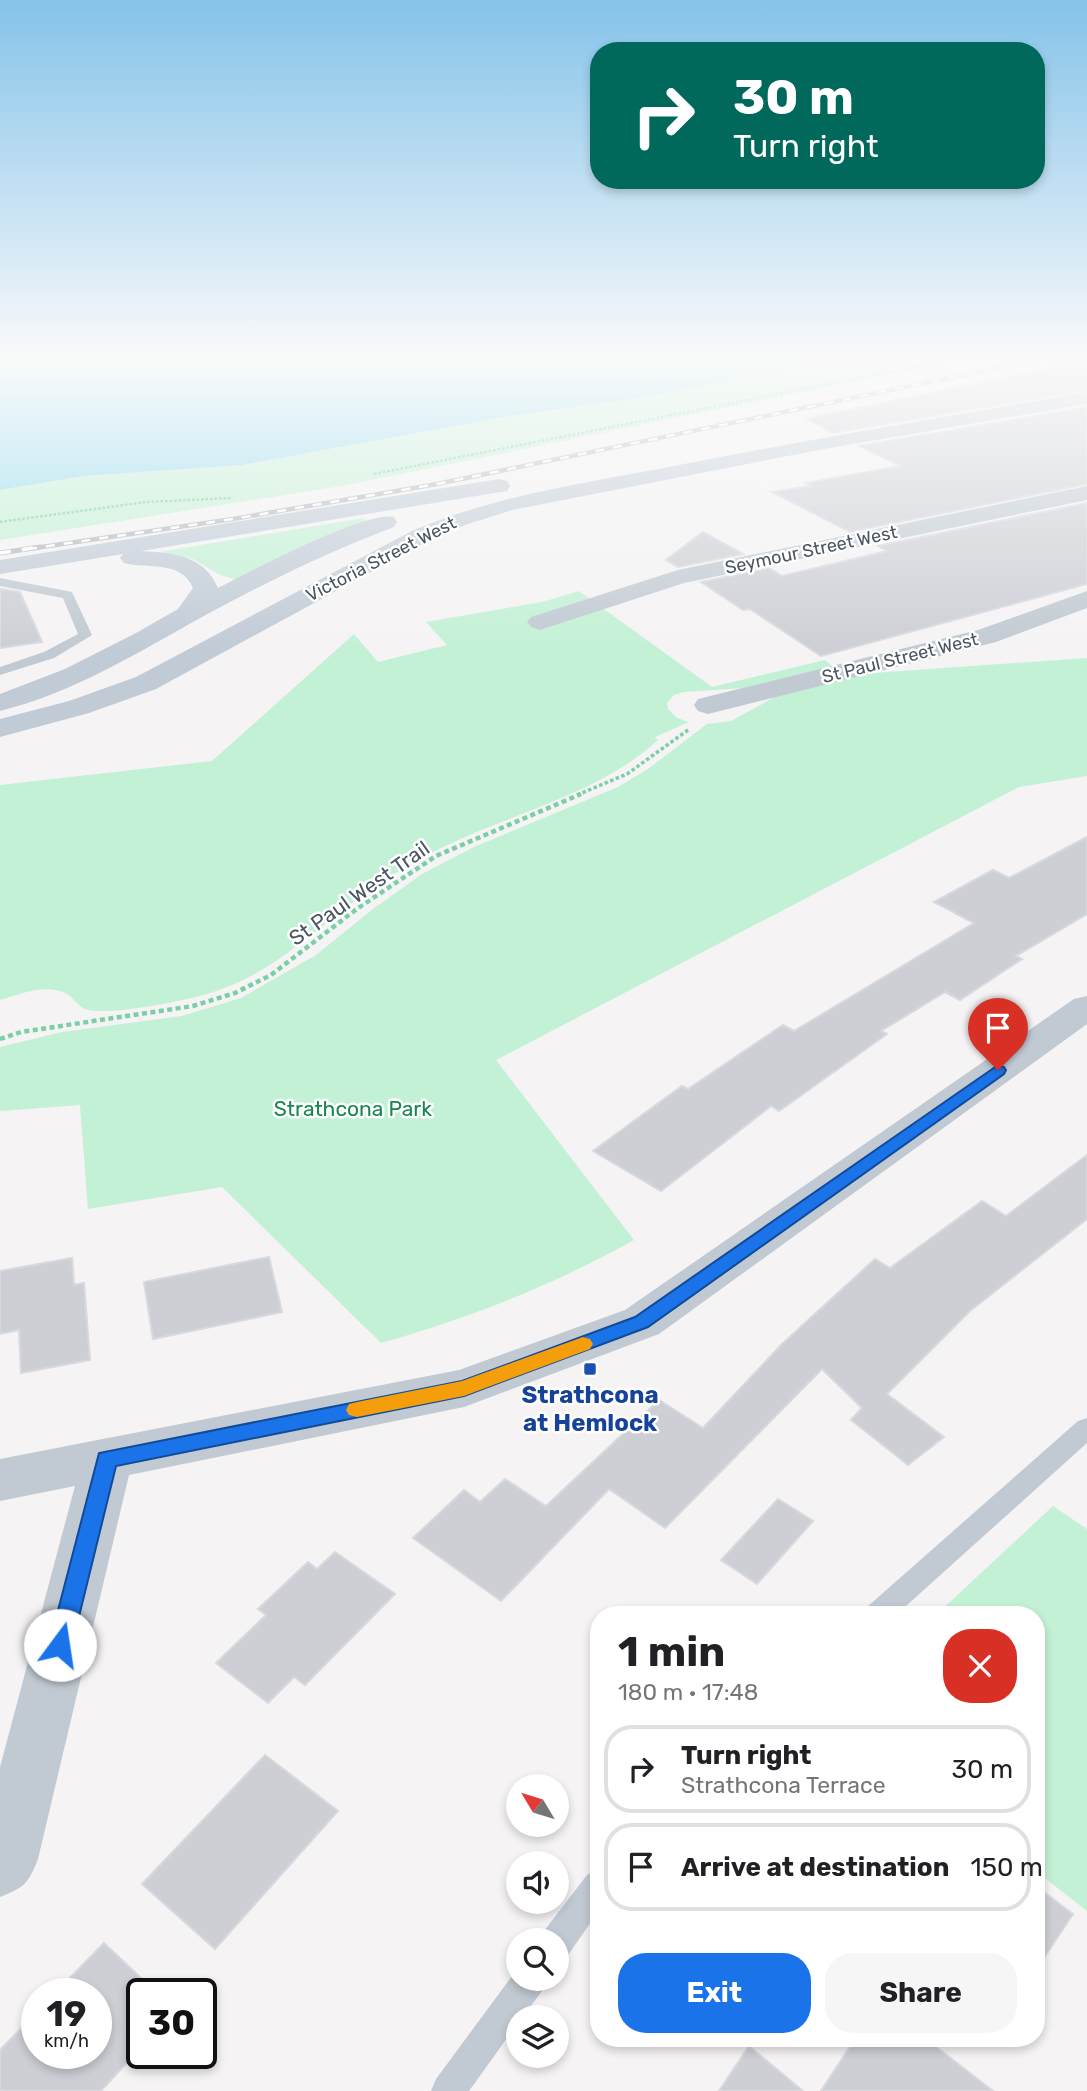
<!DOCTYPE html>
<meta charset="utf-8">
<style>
body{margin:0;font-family:Rubik,sans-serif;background:#f6f6f6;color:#202124;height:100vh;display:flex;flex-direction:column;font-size:26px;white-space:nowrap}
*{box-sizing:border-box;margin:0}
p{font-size:23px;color:#757577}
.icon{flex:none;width:38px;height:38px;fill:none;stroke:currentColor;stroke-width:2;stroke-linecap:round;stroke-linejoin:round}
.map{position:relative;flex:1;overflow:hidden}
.drawer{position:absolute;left:590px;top:1606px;width:455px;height:441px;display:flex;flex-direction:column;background:#fff;border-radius:28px;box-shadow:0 4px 10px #0003}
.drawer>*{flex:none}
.hud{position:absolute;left:590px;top:42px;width:455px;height:147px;border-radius:28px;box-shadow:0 4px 10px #0003;background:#00695c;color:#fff;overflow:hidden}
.needle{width:46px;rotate:308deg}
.buttons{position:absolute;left:506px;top:1774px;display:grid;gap:14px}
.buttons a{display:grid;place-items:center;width:63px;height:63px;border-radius:50%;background:#fff;box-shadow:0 4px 10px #0003;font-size:35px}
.speed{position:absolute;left:21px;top:1978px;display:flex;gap:14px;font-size:35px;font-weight:700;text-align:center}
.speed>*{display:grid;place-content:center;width:91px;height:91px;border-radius:50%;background:#fff;box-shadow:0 4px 10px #0003;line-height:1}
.speed small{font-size:18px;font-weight:400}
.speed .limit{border:4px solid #111;border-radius:10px;background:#fff;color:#111}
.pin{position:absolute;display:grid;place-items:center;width:60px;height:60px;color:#fff;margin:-72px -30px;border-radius:50% 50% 50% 0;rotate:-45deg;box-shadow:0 0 7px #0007}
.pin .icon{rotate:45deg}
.me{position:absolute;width:77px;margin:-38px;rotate:14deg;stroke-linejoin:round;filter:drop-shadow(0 0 5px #0008)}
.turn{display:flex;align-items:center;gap:24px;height:147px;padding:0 28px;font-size:32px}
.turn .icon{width:91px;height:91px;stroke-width:2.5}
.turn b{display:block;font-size:49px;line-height:60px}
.round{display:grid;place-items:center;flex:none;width:74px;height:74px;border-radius:28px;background:#f6f6f6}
.overview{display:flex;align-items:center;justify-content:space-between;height:119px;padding:0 28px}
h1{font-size:42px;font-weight:700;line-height:52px}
.primary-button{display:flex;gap:14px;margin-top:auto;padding:14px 28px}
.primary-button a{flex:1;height:80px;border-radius:28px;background:#1a73e8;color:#fff;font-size:28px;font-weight:700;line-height:80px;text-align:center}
.primary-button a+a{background:#f6f6f6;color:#202124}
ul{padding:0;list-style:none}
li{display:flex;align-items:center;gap:21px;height:88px;margin:0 14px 10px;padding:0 14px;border:4px solid #e0e0e0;border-radius:28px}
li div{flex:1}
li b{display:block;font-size:26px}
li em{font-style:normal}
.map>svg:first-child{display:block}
</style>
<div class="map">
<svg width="1087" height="2091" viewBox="0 0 1087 2091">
<rect width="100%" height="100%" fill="#f5f3f3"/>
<!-- green -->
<g fill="#c3f1d5">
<polygon points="837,360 964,360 342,486 0,540 0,490 84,476 242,465 510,416 645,397"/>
<polygon points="363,518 366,521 240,581 220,575 193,559 159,552"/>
<path d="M579,591L712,687L825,660L832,666L743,688L684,692L674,695L667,703L668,709L677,718L689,722L655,737L658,740C596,797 505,814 431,853C397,871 364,893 334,917C291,951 257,980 203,995C178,1002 112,1015 88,1010C78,1007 75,999 67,994C46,983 21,994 0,1000V785L212,761L354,634L378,662L447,645L426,622L542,602Z"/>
<path d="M1087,658V776L1019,787L496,1060L634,1240C553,1285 470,1318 381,1343L222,1187L88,1209L80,1105L0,1111V1047L62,1032L182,1016L241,998L316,955L373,909L422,874L474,847L618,787L648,769L707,724L731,721L784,692L845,675Z"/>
<polygon points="1053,1506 1087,1529 1087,1911 1036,1871 1036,1615 936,1615"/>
</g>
<!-- water -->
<polygon fill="#90daee" points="0,360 837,360 645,397 510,416 242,465 84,476 0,490"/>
<!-- building -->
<g fill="#cdcfd5" stroke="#d7d9de" stroke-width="2">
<polygon points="1087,360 1087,390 833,433 807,419"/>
<polygon points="1087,407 1087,484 850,532 772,492 810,486 805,483 901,466 859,446"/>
<polygon points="1087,503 1087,584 821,656 750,609 743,610 701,582 769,568 782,576 887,551 878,546"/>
<polygon points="703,532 743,554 678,567 666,560"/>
<polygon points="0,589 20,592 42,642 0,648"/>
<polygon points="1087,837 1087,914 1016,956 1022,959 960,1000 945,992 881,1031 887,1034 779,1111 771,1106 661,1191 593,1151 682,1086 688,1089 783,1025 794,1031 974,923 934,902 993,870 1009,878"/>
<polygon points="1087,1155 1087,1219 970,1311 887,1394 944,1437 908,1465 851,1420 862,1408 822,1369 665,1528 609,1489 501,1601 413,1538 464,1490 480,1502 505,1479 546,1506 659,1400 703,1428 782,1344 875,1259 890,1268 982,1201 1006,1216"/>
<polygon points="269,1257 282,1312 153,1339 144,1282"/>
<polygon points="72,1258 74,1285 84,1283 90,1360 21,1373 19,1330 0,1334 0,1271"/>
<polygon points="778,1499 813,1521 757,1584 721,1560"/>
<polygon points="335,1552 395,1594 305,1685 294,1677 268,1703 216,1663 266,1615 258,1609 308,1562 317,1569"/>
<polygon points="265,1755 338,1811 215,1949 142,1884"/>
<polygon points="1036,1886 1073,1914 1036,1970"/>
<polygon points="104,1943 142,1979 142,2046 101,2091 0,2091 0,2050 37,2012 37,2053 96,2053 96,1993 55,1993"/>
<polygon points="855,2039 926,2039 993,2091 821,2091"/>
<polygon points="749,2046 803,2091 719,2091"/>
</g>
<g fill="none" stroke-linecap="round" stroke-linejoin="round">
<!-- path-far2 -->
<g stroke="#7ad0a6" stroke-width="2.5" stroke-dasharray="2.5 2" stroke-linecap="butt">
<polyline points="374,474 950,360"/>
<polyline points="0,522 146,502 231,498"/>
</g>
<!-- path-far1 -->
<polyline stroke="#7ad0a6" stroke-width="3.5" stroke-dasharray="3.5 2.5" stroke-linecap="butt" points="577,795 627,774 688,730"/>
<!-- path -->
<polyline stroke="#7ad0a6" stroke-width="4.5" stroke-dasharray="5 3.5" stroke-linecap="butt" points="0,1039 21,1032 193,1006 235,993 271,975 358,908 436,856 581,794"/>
<!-- service -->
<g fill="#c1cad2" fill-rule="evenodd">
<polygon points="0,578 72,592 92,635 54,658 0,675 0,667 44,652 78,634 63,598 0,586"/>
<polygon points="1087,1418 1087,1443 896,1615 863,1615 867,1607 1078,1421"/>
<polygon points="598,1870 598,1912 568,1955 556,1959 556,1941 541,1941 544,1931 587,1875"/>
<polygon points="518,1968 518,1979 546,1979 542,1991 522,2018 518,2018 518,2023 469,2091 431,2091 436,2079"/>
</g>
<!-- minor -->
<g fill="#c1cad2" fill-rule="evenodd">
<polygon points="1087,486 1087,500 684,583 540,630 531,627 527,622 531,617 678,570"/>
<polygon points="1087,591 1087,608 996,642 708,714 698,711 694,705 698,699 978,630"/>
<path d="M1087,996V1024L659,1334L464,1407L129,1475L38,1859C28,1884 25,1887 0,1897V1767L75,1486L0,1501V1459L459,1370L625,1310L1074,999Z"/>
</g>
<!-- secondary -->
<g fill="#c1cbd6" fill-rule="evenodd">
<path d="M1087,392V404L824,449L512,510L465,525L428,541L156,689L89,713L0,737V719L69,701L136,677L412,531C496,495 585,483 674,466C811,439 949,416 1087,392Z"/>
<path d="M499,479L507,481L510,486L507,491L141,551C174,553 204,555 218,588C249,572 366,510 394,517L397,522L394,527C328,552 264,583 202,617C137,653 73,693 0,711V694L65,669L136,633L178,609L193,588C182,560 147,569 124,563L120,558L123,554L0,574V560Z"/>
</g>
<defs>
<polyline id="rail-far1" points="28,549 233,519 437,484 1036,360"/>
<polyline id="rail" points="0,553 40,547"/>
</defs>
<!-- rail-far1 casing -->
<use href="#rail-far1" stroke="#b5b8bd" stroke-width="4.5"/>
<!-- rail casing -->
<use href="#rail" stroke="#b5b8bd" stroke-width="5"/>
<!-- rail-far1 -->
<use href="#rail-far1" stroke="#fff" stroke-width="2.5" stroke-dasharray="9" stroke-linecap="butt"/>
<!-- rail -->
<use href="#rail" stroke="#fff" stroke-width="3.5" stroke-dasharray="11" stroke-linecap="butt"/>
</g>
<!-- sky -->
<linearGradient id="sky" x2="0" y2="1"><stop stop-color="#85c3ea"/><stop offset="0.55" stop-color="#fafafa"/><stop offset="1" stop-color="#fafafa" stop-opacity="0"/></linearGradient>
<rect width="1087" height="652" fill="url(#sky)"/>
<!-- route -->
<polygon fill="#1a73e8" stroke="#114b97" stroke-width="2" points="998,1065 1004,1067 1006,1070 1004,1074 648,1327 464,1396 116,1466 72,1645 69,1653 60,1656 52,1653 49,1645 99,1453 462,1381 635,1317"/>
<!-- slow -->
<polygon fill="#f59e0b" points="583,1337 590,1339 593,1344 590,1349 464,1396 357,1417 349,1415 346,1410 349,1404 357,1402 462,1381"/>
<!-- markers -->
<rect fill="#1a4fb4" stroke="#fff" stroke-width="2.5" x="583" y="1362" width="14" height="14" rx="3.5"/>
<g text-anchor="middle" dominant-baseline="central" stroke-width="5" stroke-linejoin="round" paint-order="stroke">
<!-- far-street labels -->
<g font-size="18" fill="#4a5661" stroke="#fff">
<text transform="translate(811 550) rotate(-12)">Seymour Street West</text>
<text transform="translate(381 559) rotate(-27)">Victoria Street West</text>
<text transform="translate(900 658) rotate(-14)">St Paul Street West</text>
</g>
<!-- street labels -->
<g font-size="21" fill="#4a5661" stroke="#fff">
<text transform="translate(359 893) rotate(-35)">St Paul West Trail</text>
</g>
<!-- park labels -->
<g font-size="21" fill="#17864f" stroke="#fff">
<text x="353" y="1108">Strathcona Park</text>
</g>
<!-- near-transit labels -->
<g font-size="24" font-weight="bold" fill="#164399" stroke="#fff">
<text x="590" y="1395">Strathcona<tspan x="590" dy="28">at Hemlock</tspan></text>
</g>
</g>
</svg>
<div class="buttons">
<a><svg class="needle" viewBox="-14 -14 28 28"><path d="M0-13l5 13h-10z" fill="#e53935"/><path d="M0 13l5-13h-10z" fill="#757577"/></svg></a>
<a><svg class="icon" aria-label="sound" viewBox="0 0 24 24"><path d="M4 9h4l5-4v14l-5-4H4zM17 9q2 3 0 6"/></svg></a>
<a><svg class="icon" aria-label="search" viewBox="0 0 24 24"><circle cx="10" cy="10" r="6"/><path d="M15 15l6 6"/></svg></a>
<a><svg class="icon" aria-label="layers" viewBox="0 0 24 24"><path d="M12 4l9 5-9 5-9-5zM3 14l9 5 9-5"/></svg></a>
</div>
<div class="speed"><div>19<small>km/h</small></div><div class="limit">30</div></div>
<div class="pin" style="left:998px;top:1070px;background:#d93025"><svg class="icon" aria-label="arrive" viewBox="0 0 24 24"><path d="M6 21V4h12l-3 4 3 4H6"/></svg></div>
<svg class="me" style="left:60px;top:1645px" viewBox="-20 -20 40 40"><circle r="19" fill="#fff"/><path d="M0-13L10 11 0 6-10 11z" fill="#1a73e8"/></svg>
<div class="hud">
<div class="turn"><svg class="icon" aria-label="right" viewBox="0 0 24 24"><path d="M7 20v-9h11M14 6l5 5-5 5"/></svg><div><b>30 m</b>Turn right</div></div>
</div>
<section class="drawer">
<div class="overview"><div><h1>1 min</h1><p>180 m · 17:48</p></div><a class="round" style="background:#d93025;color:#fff"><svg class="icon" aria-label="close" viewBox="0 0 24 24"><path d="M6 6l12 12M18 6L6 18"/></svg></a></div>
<ul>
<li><svg class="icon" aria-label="right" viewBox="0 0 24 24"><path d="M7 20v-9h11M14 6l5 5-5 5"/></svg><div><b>Turn right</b><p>Strathcona Terrace</p></div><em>30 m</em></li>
<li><svg class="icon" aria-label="arrive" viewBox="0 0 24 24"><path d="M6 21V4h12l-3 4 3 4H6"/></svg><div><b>Arrive at destination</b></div><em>150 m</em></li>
</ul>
<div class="primary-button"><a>Exit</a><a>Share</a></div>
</section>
</div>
